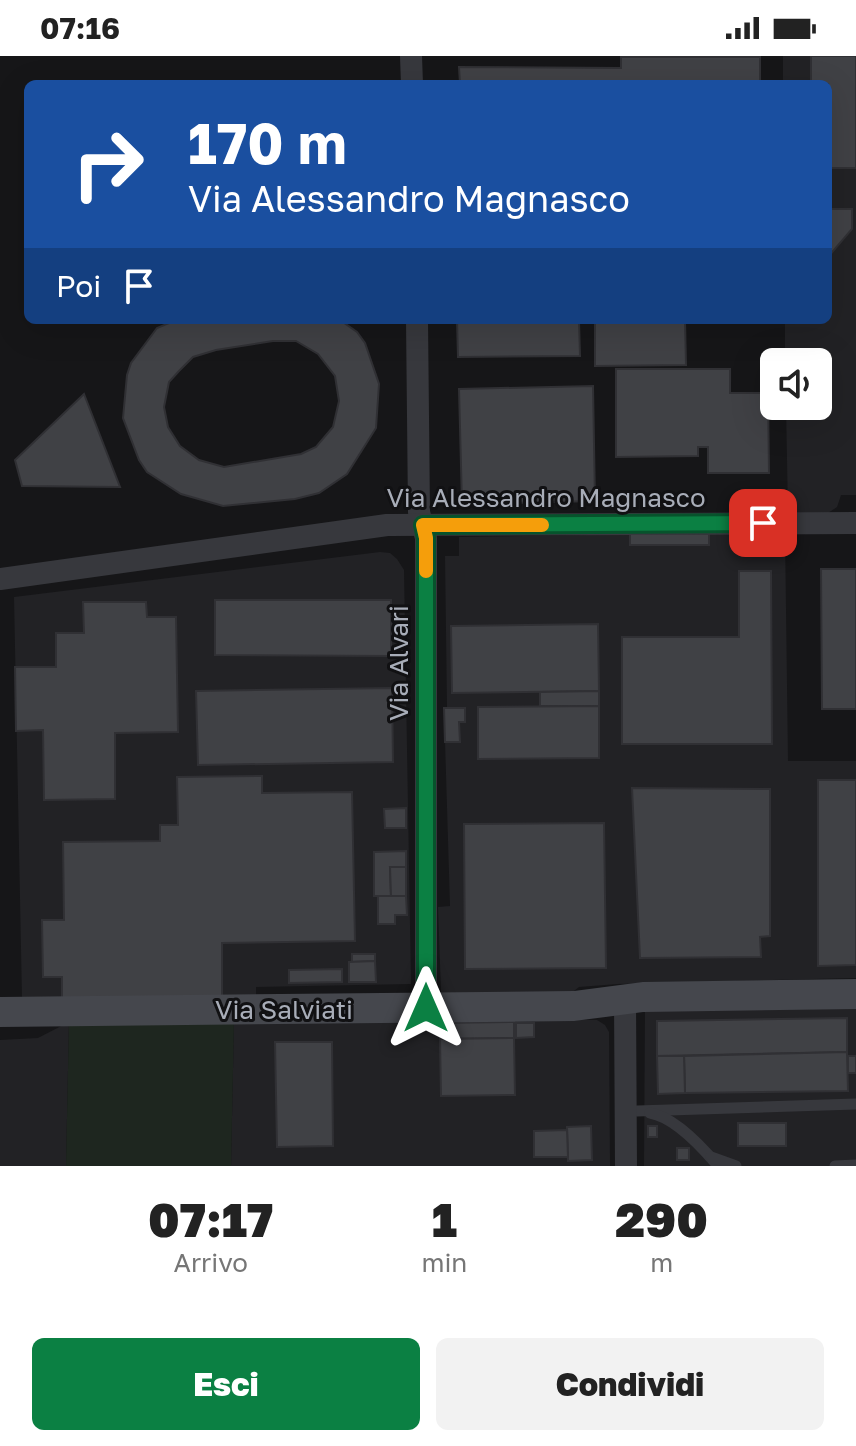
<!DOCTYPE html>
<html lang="it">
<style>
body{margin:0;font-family:"Golos Text",sans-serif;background:#f2f2f2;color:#222;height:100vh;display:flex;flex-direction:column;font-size:30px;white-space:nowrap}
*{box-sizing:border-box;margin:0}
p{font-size:26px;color:#767676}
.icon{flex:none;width:44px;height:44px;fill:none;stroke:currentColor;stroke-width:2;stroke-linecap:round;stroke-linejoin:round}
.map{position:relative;height:1110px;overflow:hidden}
.side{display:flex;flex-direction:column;background:#fff;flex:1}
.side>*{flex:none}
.banner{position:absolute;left:24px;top:24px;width:808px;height:244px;border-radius:12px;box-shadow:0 8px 32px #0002;background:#1a4fa0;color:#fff;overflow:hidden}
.tools{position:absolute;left:760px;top:292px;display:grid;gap:16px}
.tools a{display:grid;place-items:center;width:72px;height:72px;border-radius:12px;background:#fff;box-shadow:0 8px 32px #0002;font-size:40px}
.pin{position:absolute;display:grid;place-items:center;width:68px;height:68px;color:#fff;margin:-34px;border-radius:16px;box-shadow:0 4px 12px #0006}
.me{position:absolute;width:88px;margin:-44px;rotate:0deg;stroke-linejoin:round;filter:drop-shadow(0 0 6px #0008)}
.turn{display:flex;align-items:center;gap:28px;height:168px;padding:0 32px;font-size:36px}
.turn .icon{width:104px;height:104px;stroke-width:2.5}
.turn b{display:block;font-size:56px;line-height:68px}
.then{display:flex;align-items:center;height:76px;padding:0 32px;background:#0003;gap:16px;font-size:30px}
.eta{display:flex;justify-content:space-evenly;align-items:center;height:136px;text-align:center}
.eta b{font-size:48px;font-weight:800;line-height:56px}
.primary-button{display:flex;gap:16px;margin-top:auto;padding:16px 32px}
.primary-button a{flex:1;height:92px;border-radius:12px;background:#0b8043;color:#fff;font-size:32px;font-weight:800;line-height:92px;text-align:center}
.primary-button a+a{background:#f2f2f2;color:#222}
.status{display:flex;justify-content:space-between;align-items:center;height:56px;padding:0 40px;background:#fff;direction:ltr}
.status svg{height:22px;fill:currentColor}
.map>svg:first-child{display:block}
</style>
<div class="status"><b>07:16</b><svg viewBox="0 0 49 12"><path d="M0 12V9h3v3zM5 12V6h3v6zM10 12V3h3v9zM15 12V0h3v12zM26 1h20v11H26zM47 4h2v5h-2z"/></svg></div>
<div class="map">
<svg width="856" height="1110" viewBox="0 0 856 1110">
<rect width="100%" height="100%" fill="#161618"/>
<!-- built -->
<g fill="#222225">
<polygon points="783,0 856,0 856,439 841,439 837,451 828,457 788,457 786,350 818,350 818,306 785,306 785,264 828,264 828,28 783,28"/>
<polygon points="785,476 788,705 856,705 856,922 618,928 579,931 569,939 449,941 441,936 438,851 450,850 444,652 447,651 445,500 459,500 459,481"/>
<polygon points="380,496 390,497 397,503 404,514 411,928 256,931 256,939 22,943 14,541"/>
<polygon points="856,952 856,1110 644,1110 645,953"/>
<polygon points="234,964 597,964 605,969 609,976 610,1110 231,1110"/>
<polygon points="69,966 66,1110 0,1110 0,984 38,982"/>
</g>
<!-- green -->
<polygon fill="#1e261f" points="234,964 231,1110 66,1110 69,966"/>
<!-- building -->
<g fill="#404145" stroke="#303034" stroke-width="2" fill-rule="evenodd">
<polygon points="811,0 856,0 856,112 828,112 828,28 811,28"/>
<polygon points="621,1 760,1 760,28 460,28 459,11 621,12"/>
<polygon points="828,153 852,153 852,173 828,201"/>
<path d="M176,264H340L357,276L365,287L379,328L376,372L347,418L319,437L295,443L223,450L181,438L147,416L139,404L123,362L127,319L131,307L157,272ZM273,285H296L318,298L335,320L339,345L333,371L316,391L301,398L224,411L199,404L180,390L168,371L164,351L169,326L179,315L193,301L216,294Z"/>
<polygon points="457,264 579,264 580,300 458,301"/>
<polygon points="595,264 685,264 686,309 595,310"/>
<polygon points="616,313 730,313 730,337 768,337 769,417 708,417 708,391 698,391 698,400 616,401"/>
<polygon points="593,330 595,445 462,448 459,333"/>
<polygon points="84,338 120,431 22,430 15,404"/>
<rect x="630" y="478" width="79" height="11"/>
<polygon points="821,513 856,513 856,653 822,653"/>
<polygon points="739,515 771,515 772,688 622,688 622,581 739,581"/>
<polygon points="215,544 391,544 391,600 215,599"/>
<polygon points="83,546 146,546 147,561 176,561 178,676 115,677 115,743 44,744 43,674 16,675 15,611 56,611 56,577 84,577"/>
<polygon points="598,568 599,635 452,637 451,570"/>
<polygon points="392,632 393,706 198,709 196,635"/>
<polygon points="599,635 599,650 540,650 540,636"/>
<polygon points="599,650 599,702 478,703 478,651"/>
<polygon points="444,652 465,652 465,666 459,666 460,686 445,686"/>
<polygon points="262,720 262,737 352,736 355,885 222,887 222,941 62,943 62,921 43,921 42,864 64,864 63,786 160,785 160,769 178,769 177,721"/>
<polygon points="818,724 856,724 856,909 818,910"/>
<polygon points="632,732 770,733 770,880 760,881 761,901 640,902"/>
<polygon points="406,752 406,772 385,772 384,753"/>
<polygon points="604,767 606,912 465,913 464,768"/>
<polygon points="406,795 406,811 390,811 391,840 374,840 374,796"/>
<polygon points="390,811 406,811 406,840 391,840"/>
<polygon points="378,840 406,840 407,859 395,859 395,868 378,868"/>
<polygon points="352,898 375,898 375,905 352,906"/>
<polygon points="375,905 376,926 349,926 349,906"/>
<polygon points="342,913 342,926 289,927 289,914"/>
<polygon points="847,962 847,996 657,1000 657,965"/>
<polygon points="514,966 514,982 440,983 440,967"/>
<polygon points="516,967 534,967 534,981 516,982"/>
<polygon points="514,982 515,1039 441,1040 440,983"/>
<polygon points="275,986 332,986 333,1090 277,1091"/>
<polygon points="847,996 848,1035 685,1037 684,1000"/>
<polygon points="657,1000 684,1000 685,1037 658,1038"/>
<rect x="848" y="1000" width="8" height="17"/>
<rect x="738" y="1067" width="48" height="23"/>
<polygon points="591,1070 592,1104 568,1105 567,1071"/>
<rect x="648" y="1070" width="9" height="11"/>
<polygon points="567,1074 568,1101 534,1101 534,1075"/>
<rect x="677" y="1092" width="12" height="12"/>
</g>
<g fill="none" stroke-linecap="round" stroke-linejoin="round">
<!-- lane -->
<g stroke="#37383d" stroke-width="11">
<polyline points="637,1055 856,1048"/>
<path d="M650,1057C674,1061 702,1091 718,1110"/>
<polyline points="711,1101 736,1110"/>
<polyline points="835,1110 856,1109"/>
</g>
<!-- street -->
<g stroke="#37383d" stroke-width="22">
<polyline points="411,0 412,28"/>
<polyline points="417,264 419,456 426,482 426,952"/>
<polyline points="0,523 387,469 856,467"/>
<polyline points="625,944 626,1110"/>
</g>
<!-- secondary -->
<polyline stroke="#45474d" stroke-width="30" points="0,956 574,950 643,941 856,938"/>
</g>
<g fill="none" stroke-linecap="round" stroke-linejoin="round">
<defs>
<polyline id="route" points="426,952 426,482 423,469 763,467"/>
</defs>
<!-- route casing -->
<use href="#route" stroke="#07532c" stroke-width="20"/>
<!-- route -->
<use href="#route" stroke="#0b8043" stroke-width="14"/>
<!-- slow -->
<polyline stroke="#f59e0b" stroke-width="14" points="426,515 426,482 423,469 542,469"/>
</g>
<g text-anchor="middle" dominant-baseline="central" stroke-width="6" stroke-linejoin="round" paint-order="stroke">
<!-- street labels -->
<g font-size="26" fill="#a8adb8" stroke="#111113">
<text x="546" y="441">Via Alessandro Magnasco</text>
<text transform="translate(398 607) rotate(-90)">Via Alvari</text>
<text x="284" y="953">Via Salviati</text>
</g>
</g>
</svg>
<div class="tools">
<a><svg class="icon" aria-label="sound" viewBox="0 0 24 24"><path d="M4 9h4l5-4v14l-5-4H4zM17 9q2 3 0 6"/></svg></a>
</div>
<div class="pin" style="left:763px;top:467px;background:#d93025"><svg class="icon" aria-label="arrive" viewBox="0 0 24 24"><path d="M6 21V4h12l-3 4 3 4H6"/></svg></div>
<svg class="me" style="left:426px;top:952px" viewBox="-20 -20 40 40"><path d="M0-17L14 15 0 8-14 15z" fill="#0b8043" stroke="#fff" stroke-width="4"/></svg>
<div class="banner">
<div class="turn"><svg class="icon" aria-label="right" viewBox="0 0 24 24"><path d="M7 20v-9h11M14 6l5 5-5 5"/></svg><div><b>170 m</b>Via Alessandro Magnasco</div></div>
<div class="then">Poi<svg class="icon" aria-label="arrive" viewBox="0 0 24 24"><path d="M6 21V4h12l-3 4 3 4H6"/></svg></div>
</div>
</div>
<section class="side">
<div class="eta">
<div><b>07:17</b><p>Arrivo</p></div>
<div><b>1</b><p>min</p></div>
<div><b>290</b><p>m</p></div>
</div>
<div class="primary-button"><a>Esci</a><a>Condividi</a></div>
</section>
